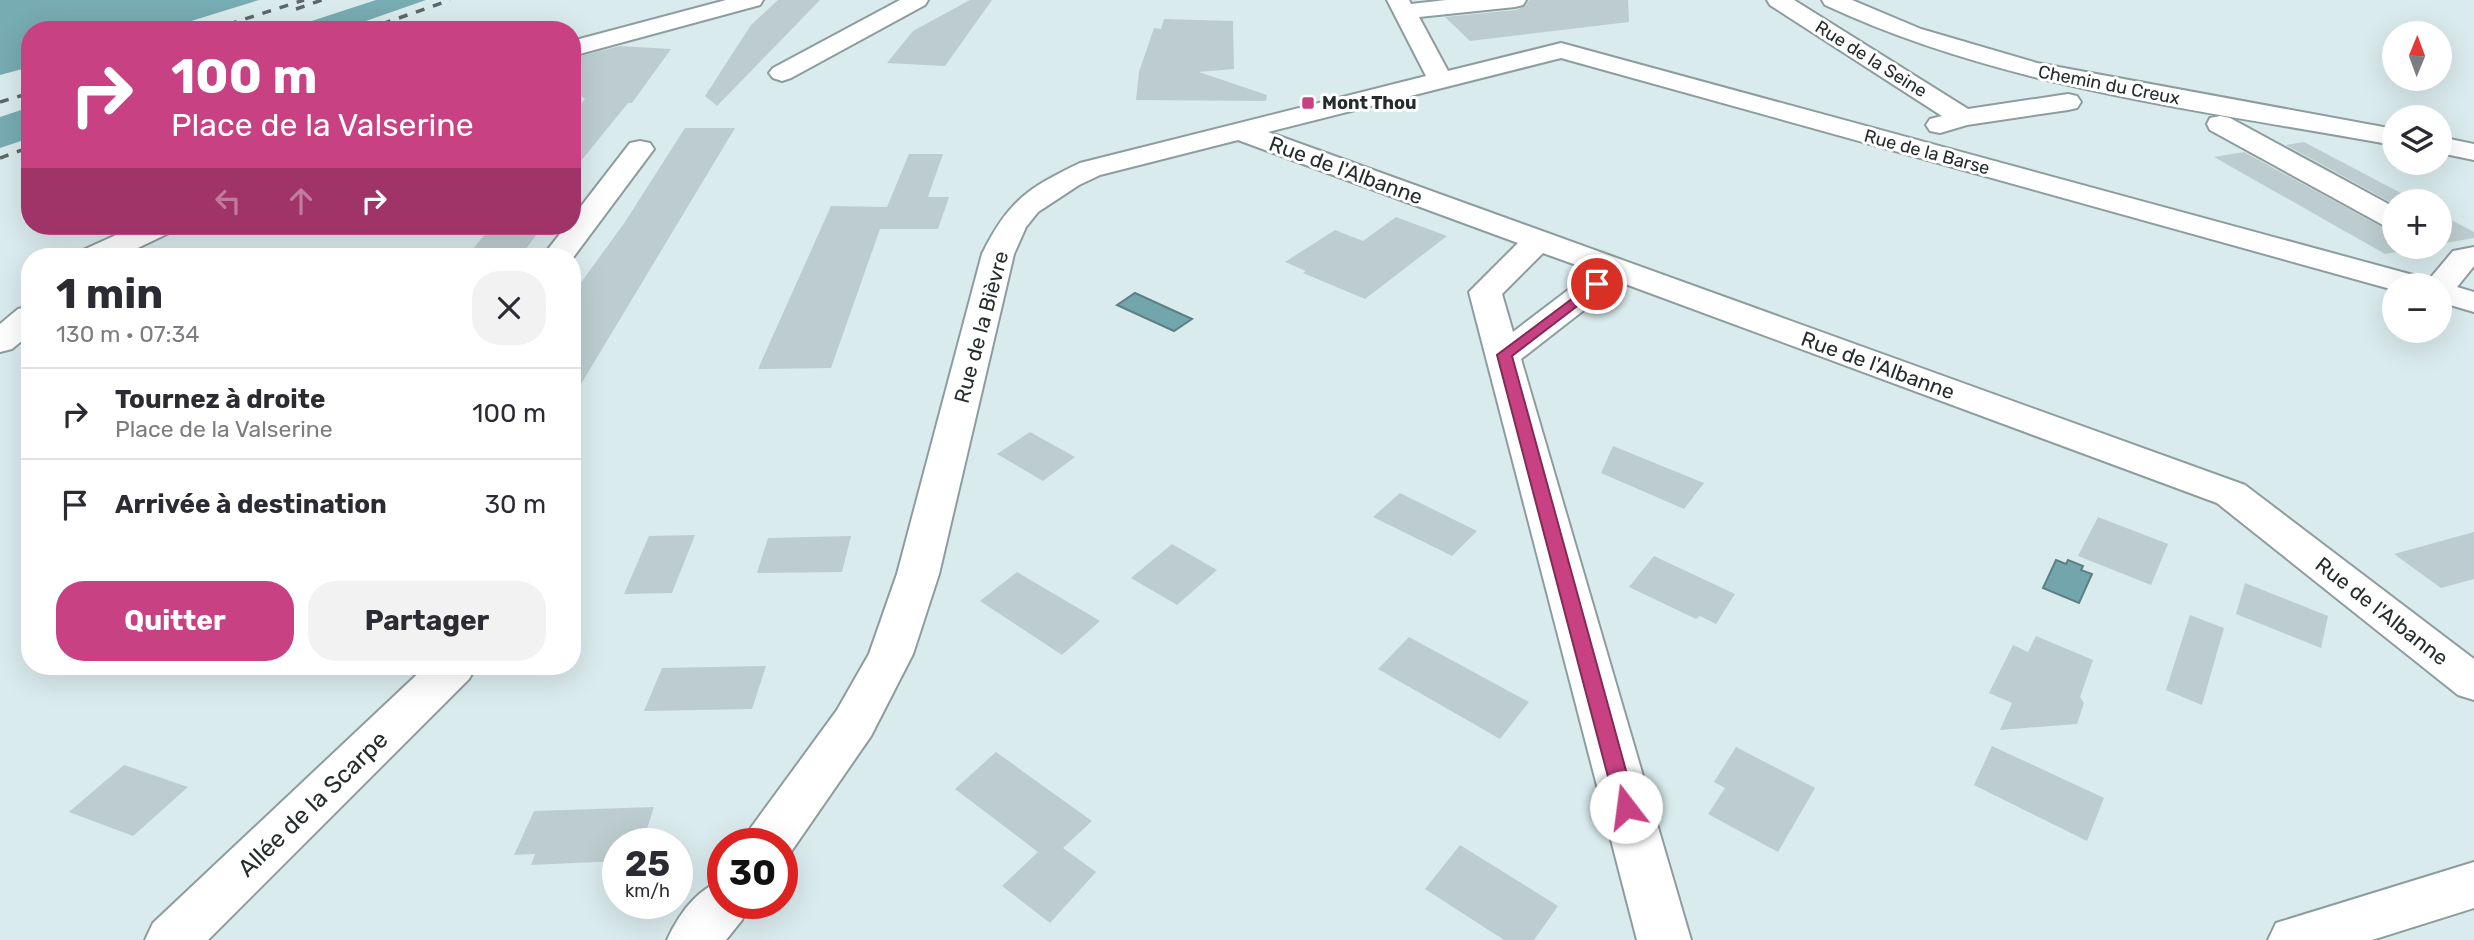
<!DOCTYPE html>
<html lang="fr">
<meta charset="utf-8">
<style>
body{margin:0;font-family:Rubik,sans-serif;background:#f2f2f3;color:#2b2b33;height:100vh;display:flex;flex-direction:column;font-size:26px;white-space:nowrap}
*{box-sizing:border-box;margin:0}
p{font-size:23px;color:#7c7c81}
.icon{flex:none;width:38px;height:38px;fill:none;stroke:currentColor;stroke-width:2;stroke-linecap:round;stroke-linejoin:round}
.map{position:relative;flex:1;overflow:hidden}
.drawer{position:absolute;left:21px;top:248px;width:560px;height:427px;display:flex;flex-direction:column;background:#fff;border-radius:28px;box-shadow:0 7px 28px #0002}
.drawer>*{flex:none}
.banner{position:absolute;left:21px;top:21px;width:560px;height:214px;border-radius:28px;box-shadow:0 7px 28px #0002;background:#c84283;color:#fff;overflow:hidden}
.needle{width:46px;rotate:1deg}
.controls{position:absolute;left:2382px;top:21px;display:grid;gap:14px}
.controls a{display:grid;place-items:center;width:70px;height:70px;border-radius:50%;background:#fff;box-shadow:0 7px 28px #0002;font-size:35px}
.speed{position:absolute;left:602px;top:828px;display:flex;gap:14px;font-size:35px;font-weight:700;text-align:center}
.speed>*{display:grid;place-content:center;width:91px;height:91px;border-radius:50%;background:#fff;box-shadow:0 7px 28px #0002;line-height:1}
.speed small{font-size:18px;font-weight:400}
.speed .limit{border:10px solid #d22;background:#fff;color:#111}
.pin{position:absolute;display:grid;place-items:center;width:60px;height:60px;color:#fff;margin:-30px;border:4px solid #fff;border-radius:50%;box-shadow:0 2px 7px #0007}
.me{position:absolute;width:77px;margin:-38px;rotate:345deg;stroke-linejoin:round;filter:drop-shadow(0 0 5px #0008)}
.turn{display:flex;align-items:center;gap:24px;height:147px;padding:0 35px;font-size:32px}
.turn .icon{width:91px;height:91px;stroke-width:2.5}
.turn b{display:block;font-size:49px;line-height:60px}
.lanes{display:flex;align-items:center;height:66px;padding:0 35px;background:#0003;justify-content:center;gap:35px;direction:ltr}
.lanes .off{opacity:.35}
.round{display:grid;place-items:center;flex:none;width:74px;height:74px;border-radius:28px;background:#f2f2f3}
.head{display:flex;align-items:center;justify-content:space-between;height:119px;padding:0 35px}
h1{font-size:42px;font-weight:700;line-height:52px}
.cta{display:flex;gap:14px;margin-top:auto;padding:14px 35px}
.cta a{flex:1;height:80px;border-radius:28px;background:#c84283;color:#fff;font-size:28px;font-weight:700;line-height:80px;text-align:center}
.cta a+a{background:#f2f2f3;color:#2b2b33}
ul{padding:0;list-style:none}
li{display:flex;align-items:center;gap:21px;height:91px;padding:0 35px;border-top:2px solid #e1e1e2}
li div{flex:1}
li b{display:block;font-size:26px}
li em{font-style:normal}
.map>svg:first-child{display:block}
</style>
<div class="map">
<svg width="2474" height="940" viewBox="0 0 2474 940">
<rect width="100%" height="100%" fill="#daebed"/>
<!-- forest -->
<g fill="#77acb2">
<polygon points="0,0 259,0 162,30 30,30 30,67 0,75"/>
<polygon points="376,0 426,0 340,30 284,30"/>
<polygon points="30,107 30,138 0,148 0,117"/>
</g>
<!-- water -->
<g fill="#72a6ac" stroke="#5b8186" stroke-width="2">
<polygon points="1135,293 1192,319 1174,331 1117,305"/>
<polygon points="2056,560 2066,564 2068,560 2083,566 2081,570 2092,574 2079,603 2043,588"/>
</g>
<!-- building -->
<g fill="#bdcdcf">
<polygon points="778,0 820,0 717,106 705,96 751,25"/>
<polygon points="970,0 992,0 945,66 887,63 913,31"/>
<polygon points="1529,0 1628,0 1629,22 1470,41 1445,17 1516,10 1525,6"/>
<polygon points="1164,19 1233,21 1234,69 1199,72 1267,95 1266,101 1136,100 1139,72 1154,28 1161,29"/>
<polygon points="620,46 671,49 632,103 628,103 572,172 572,115 585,99 572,88 572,58"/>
<polygon points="685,128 735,128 572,399 572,295 625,222"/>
<polygon points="2304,142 2416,201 2394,201 2394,204 2286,145"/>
<polygon points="2244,152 2382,227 2394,230 2394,247 2427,247 2385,254 2214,157"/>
<polygon points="909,154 943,154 928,197 949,197 938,229 880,229 831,368 758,369 831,206 887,207"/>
<polygon points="2440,214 2474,232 2474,238 2440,244"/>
<polygon points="1396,217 1447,236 1365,299 1303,273 1306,271 1285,262 1335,230 1363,241"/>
<polygon points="492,226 543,226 520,257 466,257"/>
<polygon points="1030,432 1075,457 1043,481 997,454"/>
<polygon points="1613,446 1704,483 1684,509 1601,473"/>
<polygon points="1400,493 1477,531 1452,556 1373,517"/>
<polygon points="2098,517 2168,544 2151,585 2078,556"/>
<polygon points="2474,532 2474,579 2441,588 2394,554"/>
<polygon points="695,535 672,593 624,594 649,536"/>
<polygon points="851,536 842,572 757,573 768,538"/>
<polygon points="1172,544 1217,570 1177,605 1131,578"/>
<polygon points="1654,556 1735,594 1716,624 1700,616 1696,619 1629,587"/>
<polygon points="1017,572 1100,621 1062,655 980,601"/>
<polygon points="2245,583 2328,616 2321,648 2236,614"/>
<polygon points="2190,615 2224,628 2202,705 2166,690"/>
<polygon points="2036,636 2093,660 2080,697 2084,703 2077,724 2000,730 2012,703 1989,693 2013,645 2028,652"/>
<polygon points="1409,637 1529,702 1500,739 1378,669"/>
<polygon points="766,666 752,709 644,711 662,668"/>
<polygon points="1992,746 2104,798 2087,841 1974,785"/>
<polygon points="1736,747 1815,788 1778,852 1708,814 1725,788 1714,782"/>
<polygon points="996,752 1092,821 1063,848 1096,872 1050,923 1002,886 1038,852 955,789"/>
<polygon points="124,765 188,787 133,836 69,812"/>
<polygon points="654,807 642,844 618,844 618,861 531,865 535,854 514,855 534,811"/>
<polygon points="1460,845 1558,906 1534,940 1504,940 1425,889"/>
</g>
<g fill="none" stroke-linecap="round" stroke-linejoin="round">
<defs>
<g id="minor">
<polygon points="726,0 763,0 760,5 572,56 572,41"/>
<polygon points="900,0 928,0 925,5 791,78 782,81 773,78 769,73 773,68"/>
<path d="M1387,0H1409L1411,4L1446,0H1526L1523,5L1515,7L1419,17L1448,71L1561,43L2424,278L2427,282L2453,251L2474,247V266L2457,287L2474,292V312L2440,302V285H2394V290L1561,58L1268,132L2245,485L2474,659V700L2458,695L2217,503L1620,282L1521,359L1691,940H1637L1469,292L1518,243L1238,140L1100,175L1079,185L1038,212L1026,227L1014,254L939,574L913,654L871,736L786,859L782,861V844H743L750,829L837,710L869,654L897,574L982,254C1008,201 1028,188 1080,163L1426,76ZM1543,253L1593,271L1513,332L1502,294Z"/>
<polygon points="1767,0 1794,0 1968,109 2068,94 2077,96 2081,102 2077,108 2068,110 1967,125 1940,133 1930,131 1926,125 1930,119 1942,116 1770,5"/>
<path d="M1822,0H1852L1921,29L2037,63L2394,129V145C2202,110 2003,88 1825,5Z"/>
<polygon points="2220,116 2230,118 2394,207 2394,228 2383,225 2210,130 2207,124 2210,118"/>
<polygon points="2440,137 2474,144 2474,160 2440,153"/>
<polygon points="640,141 650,143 654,149 572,259 572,257 542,257 566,226 572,226 572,218 630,143"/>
<polygon points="136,226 175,226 171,232 119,257 78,257 83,250"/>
<polygon points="30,306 30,334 12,349 0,352 0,324 18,309"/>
<polygon points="425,667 476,667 469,679 208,940 145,940 153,923"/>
<polygon points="2474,862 2474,908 2372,940 2268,940 2276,923"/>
<path d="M723,880V903H749L742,920L726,940H667C679,914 696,890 723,880Z"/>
</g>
</defs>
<!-- minor casing -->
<use href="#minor" stroke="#8d9d9f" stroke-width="4"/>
<!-- minor -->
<use href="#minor" fill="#fff" fill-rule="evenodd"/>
<!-- rail -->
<g stroke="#5d6768" stroke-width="3.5" stroke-dasharray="9 9" stroke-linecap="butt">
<polyline points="296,9 322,0"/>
<polyline points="211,30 304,0"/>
<polyline points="365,30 450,0"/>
<polyline points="0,102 30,93"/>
<polyline points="0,158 30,147"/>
</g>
</g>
<!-- route -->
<polygon fill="#c84283" stroke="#822b55" stroke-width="2" points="1597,280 1602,281 1602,287 1512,356 1636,807 1633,813 1626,815 1619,813 1616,807 1497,355"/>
<!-- markers -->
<rect fill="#c84283" stroke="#fff" stroke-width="2.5" x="1301" y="96" width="14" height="14" rx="3.5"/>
<g text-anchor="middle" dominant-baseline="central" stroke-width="6" stroke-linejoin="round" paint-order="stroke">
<!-- far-street labels -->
<g font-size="18" fill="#252c2c" stroke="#fff">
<text transform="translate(1871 59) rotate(32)">Rue de la Seine</text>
<text transform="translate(2109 85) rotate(11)">Chemin du Creux</text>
<text transform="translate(1927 152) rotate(15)">Rue de la Barse</text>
</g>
<!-- far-poi labels -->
<g font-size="18" font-weight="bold" fill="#252c2c" stroke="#fff" text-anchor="start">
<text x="1322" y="103">Mont Thou</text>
</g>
<!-- street labels -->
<g font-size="21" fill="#252c2c" stroke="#fff">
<text transform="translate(1346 170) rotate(20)">Rue de l'Albanne</text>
<text transform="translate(981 327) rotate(-75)">Rue de la Bièvre</text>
<text transform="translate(1878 365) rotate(20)">Rue de l'Albanne</text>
<text transform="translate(2382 611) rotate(38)">Rue de l'Albanne</text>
</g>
<!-- near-street labels -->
<g font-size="24" fill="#252c2c" stroke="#fff">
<text transform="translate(313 804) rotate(-44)">Allée de la Scarpe</text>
</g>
</g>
</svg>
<div class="controls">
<a><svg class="needle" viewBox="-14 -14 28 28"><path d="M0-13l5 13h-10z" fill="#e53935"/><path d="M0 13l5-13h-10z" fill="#7c7c81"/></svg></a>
<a><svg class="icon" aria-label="layers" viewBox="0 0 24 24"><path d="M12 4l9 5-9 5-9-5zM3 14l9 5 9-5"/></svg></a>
<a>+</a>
<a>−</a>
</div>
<div class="speed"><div>25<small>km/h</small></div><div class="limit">30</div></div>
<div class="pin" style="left:1597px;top:284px;background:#d93025"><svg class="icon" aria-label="arrive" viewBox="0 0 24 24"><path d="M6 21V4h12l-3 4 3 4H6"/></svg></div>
<svg class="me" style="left:1626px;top:807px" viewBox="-20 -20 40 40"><circle r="19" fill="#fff"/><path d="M0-13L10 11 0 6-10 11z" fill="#c84283"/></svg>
<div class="banner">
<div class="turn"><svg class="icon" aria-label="right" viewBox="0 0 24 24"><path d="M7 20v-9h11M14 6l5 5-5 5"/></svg><div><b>100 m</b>Place de la Valserine</div></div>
<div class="lanes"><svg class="icon off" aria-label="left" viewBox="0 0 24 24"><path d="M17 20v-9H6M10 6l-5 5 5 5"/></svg><svg class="icon off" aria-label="ahead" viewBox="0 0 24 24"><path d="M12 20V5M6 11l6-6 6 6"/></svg><svg class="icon" aria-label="right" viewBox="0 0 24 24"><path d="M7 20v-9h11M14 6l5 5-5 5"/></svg></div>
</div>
<section class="drawer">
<div class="head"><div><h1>1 min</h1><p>130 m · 07:34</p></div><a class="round"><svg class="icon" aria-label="close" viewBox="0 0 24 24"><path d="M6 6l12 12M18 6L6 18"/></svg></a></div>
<ul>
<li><svg class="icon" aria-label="right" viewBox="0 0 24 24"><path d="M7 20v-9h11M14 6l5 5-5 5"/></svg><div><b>Tournez à droite</b><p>Place de la Valserine</p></div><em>100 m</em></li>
<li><svg class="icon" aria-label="arrive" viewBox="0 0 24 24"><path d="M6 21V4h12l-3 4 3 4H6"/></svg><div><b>Arrivée à destination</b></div><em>30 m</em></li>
</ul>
<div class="cta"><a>Quitter</a><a>Partager</a></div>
</section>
</div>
